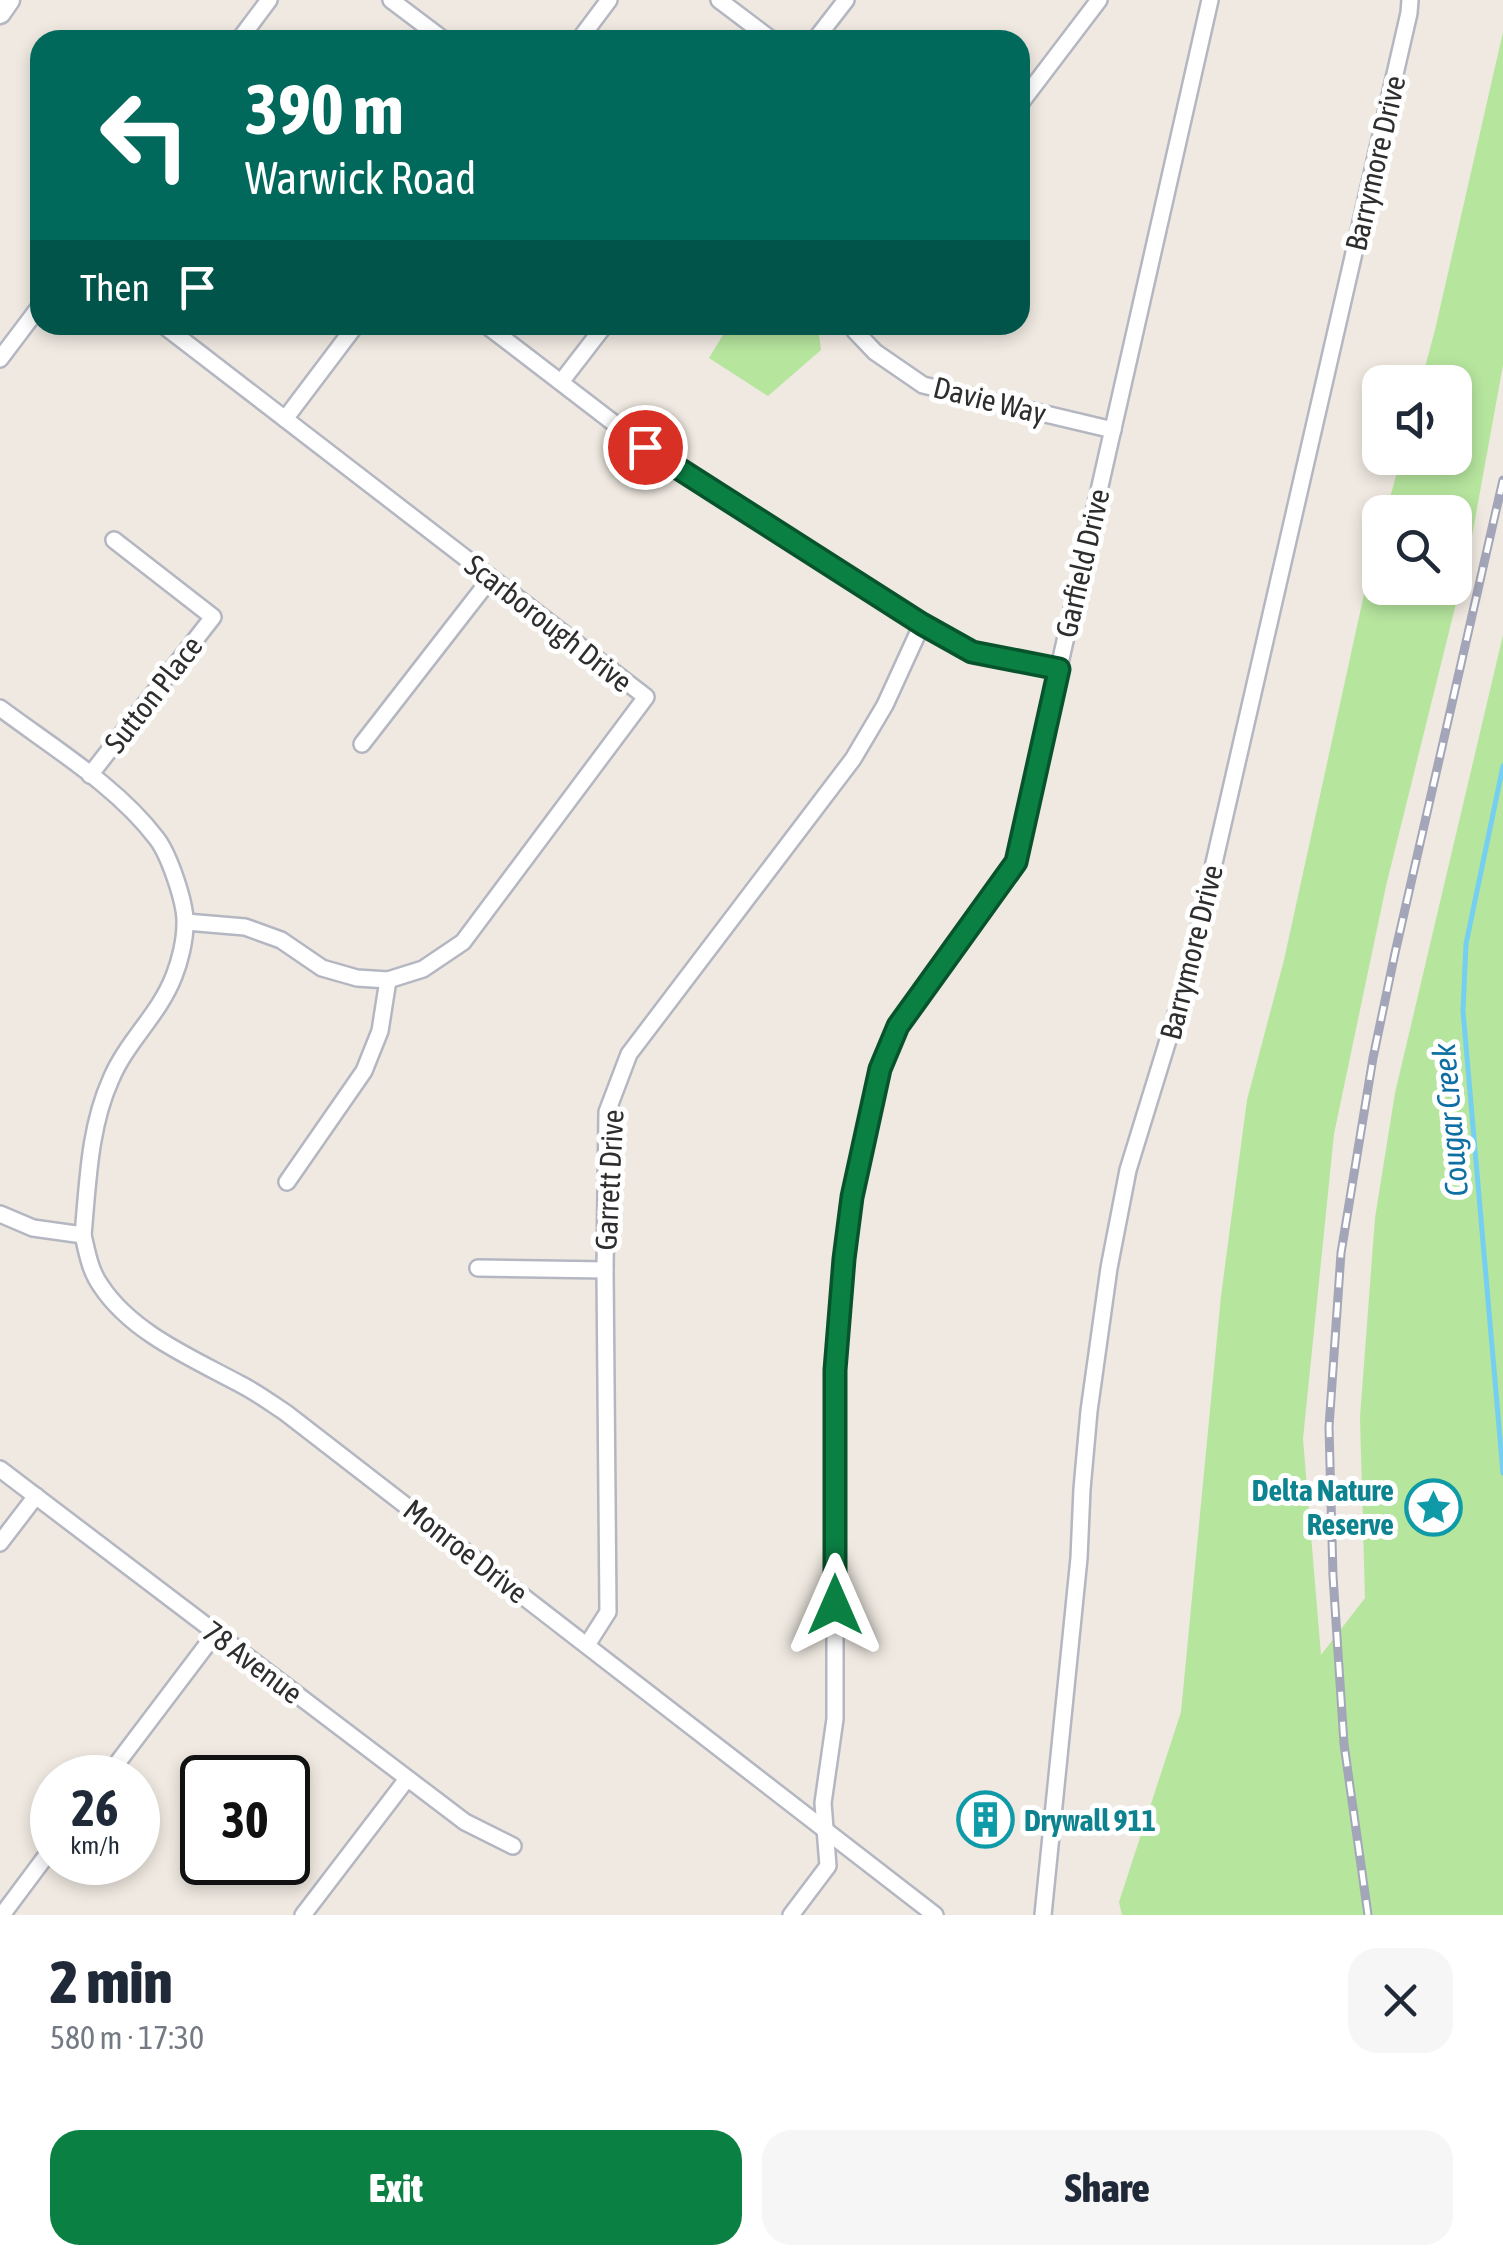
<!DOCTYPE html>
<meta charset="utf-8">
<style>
body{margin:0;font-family:"Asap Condensed",sans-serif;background:#f6f6f7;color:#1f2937;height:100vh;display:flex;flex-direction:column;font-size:38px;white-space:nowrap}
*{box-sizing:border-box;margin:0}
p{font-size:32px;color:#747a83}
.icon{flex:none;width:55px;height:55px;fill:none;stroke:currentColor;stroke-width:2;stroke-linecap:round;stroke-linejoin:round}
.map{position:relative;height:1915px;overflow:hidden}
.panel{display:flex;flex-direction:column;background:#fff;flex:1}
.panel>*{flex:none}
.guide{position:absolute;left:30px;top:30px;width:1000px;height:305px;border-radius:30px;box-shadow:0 5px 15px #0003;background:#00695c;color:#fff;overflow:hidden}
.fabs{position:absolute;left:1362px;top:365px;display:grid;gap:20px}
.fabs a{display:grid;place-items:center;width:110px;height:110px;border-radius:20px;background:#fff;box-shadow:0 5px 15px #0003;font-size:50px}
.speed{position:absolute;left:30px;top:1755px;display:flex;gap:20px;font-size:50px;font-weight:700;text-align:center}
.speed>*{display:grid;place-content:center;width:130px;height:130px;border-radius:50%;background:#fff;box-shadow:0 5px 15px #0003;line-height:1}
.speed small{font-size:25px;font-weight:400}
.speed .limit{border:5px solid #111;border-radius:15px;background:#fff;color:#111}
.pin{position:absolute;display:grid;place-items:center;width:85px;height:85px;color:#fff;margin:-42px;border:5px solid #fff;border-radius:50%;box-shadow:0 2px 10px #0007}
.me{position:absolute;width:110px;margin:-55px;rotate:0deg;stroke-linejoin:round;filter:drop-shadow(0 0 8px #0008)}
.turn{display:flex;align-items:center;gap:35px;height:210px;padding:0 50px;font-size:45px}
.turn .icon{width:130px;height:130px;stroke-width:2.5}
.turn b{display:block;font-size:70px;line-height:85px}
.then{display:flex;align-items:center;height:95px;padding:0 50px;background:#0003;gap:20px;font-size:38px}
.round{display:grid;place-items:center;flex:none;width:105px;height:105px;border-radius:30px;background:#f6f6f7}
.head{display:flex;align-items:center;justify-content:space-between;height:170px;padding:0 50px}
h1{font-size:60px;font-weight:800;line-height:75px}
.primary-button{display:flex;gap:20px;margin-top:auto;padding:20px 50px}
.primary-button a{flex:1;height:115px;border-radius:30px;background:#0b8043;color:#fff;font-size:40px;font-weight:800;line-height:115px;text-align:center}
.primary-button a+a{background:#f6f6f7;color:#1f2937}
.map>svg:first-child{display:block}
</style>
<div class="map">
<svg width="1503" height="1915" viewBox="0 0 1503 1915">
<rect width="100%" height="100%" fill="#efe9e1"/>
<!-- green -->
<g fill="#b6e59e">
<polygon points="1503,32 1503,365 1470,547 1386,886 1334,1134 1303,1439 1321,1655 1365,1598 1360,1417 1375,1218 1395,1093 1503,635 1503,1915 1122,1915 1119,1902 1181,1712 1221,1296 1247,1100 1284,960 1366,585 1380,534 1380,588 1455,588 1455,512 1386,512 1401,458 1455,458 1455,382 1421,382 1435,330"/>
<polygon points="729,325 818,327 821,350 768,396 709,358"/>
</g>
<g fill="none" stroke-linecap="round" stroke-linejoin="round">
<!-- stream -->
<polyline stroke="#75cff0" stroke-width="5" points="1503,766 1466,944 1463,1011 1503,1473"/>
<defs>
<g id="minor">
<polyline points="391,0 444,40"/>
<polyline points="719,0 772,40"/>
<polyline points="239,40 269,0"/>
<polyline points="579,40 609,0"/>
<polyline points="815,40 846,0"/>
<polyline points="1020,104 1099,0"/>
<polyline points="163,325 646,697 463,942 423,969 388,980 357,978 322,968 281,940 245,927 186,922"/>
<polyline points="486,325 645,447 922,624 972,652 1059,669"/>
<polyline points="858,325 855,331 875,352 923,385 1113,430"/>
<polyline points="0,359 40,306"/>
<polyline points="561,382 605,325"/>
<polyline points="285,419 356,325"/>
<path d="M0,708C52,747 117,786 157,839C169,855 186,903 185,924C185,940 180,961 174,976C159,1015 127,1041 111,1079C89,1128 88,1182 83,1235"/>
<polyline points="362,744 491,578"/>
<polyline points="90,775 213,617 114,540"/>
<polyline points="287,1182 364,1071 380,1031 388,980"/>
<path d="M0,1214L33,1228L83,1235C87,1252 90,1271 101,1286C132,1333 192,1358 240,1384C256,1392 271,1403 286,1413L935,1915"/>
<polyline points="478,1268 605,1270"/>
<polyline points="0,1469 465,1822 513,1846"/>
<polyline points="0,1543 36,1496"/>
<polyline points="587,1645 608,1612 605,1270 607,1112 629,1054 853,759 885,705 922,624"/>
<polyline points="106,1778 215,1634"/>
<polyline points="2,1915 52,1848"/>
<polyline points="303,1915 407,1779"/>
<polyline points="791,1915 828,1866 823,1803 835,1719 835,1370 851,1197 880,1069 898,1026 1015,862 1210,0"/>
<polyline points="1043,1915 1079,1558 1082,1489 1089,1411 1109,1268 1128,1170 1189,972 1409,13 1410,0"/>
</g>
<polyline id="tertiary" points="0,13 9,0"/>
</defs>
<!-- minor casing -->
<use href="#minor" stroke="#b4b7c1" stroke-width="20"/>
<!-- tertiary casing -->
<use href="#tertiary" stroke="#b4b7c1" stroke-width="25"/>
<!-- minor -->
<use href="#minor" stroke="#fff" stroke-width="15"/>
<!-- tertiary -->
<use href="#tertiary" stroke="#fff" stroke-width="20"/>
<defs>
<polyline id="rail" points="1368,1915 1344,1744 1333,1576 1329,1427 1341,1253 1373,1058 1395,953 1503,480"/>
</defs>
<!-- rail casing -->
<use href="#rail" stroke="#a3a6b8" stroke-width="9"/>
<!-- rail -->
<use href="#rail" stroke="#fff" stroke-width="5" stroke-dasharray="15" stroke-linecap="butt"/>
</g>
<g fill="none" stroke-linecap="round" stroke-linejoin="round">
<defs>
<polyline id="route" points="645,447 922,624 972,652 1059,669 1016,862 898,1026 880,1069 852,1197 844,1259 835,1370 835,1605"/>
</defs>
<!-- route casing -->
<use href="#route" stroke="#07532c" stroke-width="25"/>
<!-- route -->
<use href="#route" stroke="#0b8043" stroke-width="18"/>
</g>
<!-- icons -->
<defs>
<symbol id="sight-ring" viewBox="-11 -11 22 22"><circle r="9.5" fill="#fff" stroke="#0f9aa8" stroke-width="1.5"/><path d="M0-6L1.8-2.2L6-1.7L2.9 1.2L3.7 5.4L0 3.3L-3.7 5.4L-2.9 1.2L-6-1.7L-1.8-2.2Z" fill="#0f9aa8"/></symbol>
<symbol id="building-ring" viewBox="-11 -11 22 22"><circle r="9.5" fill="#fff" stroke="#0f9aa8" stroke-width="1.5"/><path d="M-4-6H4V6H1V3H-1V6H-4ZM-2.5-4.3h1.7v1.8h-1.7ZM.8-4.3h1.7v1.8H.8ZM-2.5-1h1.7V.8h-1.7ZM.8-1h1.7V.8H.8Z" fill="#0f9aa8"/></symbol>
</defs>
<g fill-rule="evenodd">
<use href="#sight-ring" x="1402" y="1476" width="63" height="63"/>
<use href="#building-ring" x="954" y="1788" width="63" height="63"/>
</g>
<g text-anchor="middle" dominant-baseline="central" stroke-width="10" stroke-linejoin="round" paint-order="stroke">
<!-- street labels -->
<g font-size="30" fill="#2e2e2e" stroke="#fff">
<text transform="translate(1375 163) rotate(-77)">Barrymore Drive</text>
<text transform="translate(990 400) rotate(14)">Davie Way</text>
<text transform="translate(1082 563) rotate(-77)">Garfield Drive</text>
<text transform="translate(549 623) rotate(38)">Scarborough Drive</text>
<text transform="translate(153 694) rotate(-52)">Sutton Place</text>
<text transform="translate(1191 952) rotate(-76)">Barrymore Drive</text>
<text transform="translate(609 1180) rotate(-87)">Garrett Drive</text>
<text transform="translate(466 1551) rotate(38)">Monroe Drive</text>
<text transform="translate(253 1662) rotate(37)">78 Avenue</text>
</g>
<!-- culture labels -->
<g font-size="30" font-weight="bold" fill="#0d838f" stroke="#fff" text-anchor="end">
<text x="1394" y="1490">Delta Nature<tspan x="1394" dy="34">Reserve</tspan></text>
<text x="1024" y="1820" text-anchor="start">Drywall 911</text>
</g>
<!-- water labels -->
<g font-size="32" font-style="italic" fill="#0d6fa3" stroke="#fff">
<text transform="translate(1450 1120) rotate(-95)">Cougar Creek</text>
</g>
</g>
</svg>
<div class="fabs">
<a><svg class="icon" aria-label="sound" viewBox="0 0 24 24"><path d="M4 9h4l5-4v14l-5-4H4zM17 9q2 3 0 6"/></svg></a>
<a><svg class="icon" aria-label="search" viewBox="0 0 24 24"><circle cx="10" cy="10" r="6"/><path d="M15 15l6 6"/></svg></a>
</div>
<div class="speed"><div>26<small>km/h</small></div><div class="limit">30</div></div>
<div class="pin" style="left:645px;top:447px;background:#d93025"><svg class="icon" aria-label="arrive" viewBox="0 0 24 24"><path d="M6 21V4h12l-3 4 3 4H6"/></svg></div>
<svg class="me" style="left:835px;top:1605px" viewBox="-20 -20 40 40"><path d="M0-17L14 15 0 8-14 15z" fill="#0b8043" stroke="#fff" stroke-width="4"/></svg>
<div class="guide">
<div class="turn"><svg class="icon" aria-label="left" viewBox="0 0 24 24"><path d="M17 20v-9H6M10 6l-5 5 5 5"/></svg><div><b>390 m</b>Warwick Road</div></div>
<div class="then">Then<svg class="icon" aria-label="arrive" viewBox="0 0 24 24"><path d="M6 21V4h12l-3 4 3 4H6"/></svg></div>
</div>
</div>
<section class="panel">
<div class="head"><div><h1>2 min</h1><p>580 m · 17:30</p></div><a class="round"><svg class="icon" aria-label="close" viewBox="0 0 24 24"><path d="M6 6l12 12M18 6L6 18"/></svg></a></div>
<div class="primary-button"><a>Exit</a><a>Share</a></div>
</section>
